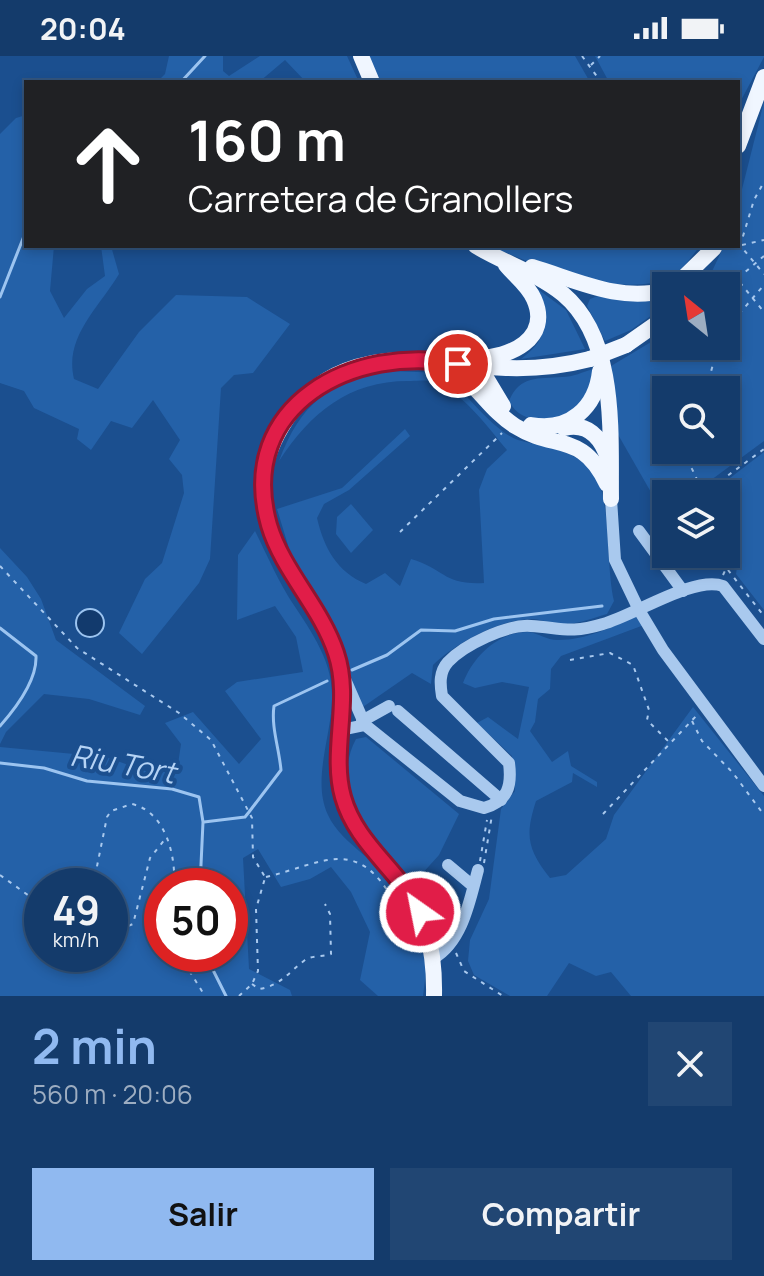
<!DOCTYPE html>
<html lang="es">
<meta charset="utf-8">
<style>
body{margin:0;font-family:Manrope,sans-serif;background:#214673;color:#f1f3f6;height:100vh;display:flex;flex-direction:column;font-size:30px;white-space:nowrap}
*{box-sizing:border-box;margin:0}
p{font-size:26px;color:#9dadc1}
.icon{flex:none;width:44px;height:44px;fill:none;stroke:currentColor;stroke-width:2;stroke-linecap:round;stroke-linejoin:round}
.map{position:relative;height:940px;overflow:hidden}
.drawer{display:flex;flex-direction:column;background:#143b6b;flex:1}
.drawer>*{flex:none}
.hud{position:absolute;left:24px;top:24px;width:716px;height:168px;border-radius:0px;box-shadow:0 4px 12px #0003,0 0 0 2px #33557e;background:#202124;color:#fff;overflow:hidden}
.needle{width:52px;rotate:330deg}
.buttons{position:absolute;left:652px;top:216px;display:grid;gap:16px}
.buttons a{display:grid;place-items:center;width:88px;height:88px;border-radius:0px;background:#143b6b;box-shadow:0 4px 12px #0003,0 0 0 2px #33557e;font-size:40px}
.speed{position:absolute;left:24px;top:812px;display:flex;gap:16px;font-size:40px;font-weight:700;text-align:center}
.speed>*{display:grid;place-content:center;width:104px;height:104px;border-radius:50%;background:#143b6b;box-shadow:0 4px 12px #0003,0 0 0 2px #33557e;line-height:1}
.speed small{font-size:20px;font-weight:400}
.speed .limit{border:12px solid #d22;background:#fff;color:#111}
.pin{position:absolute;display:grid;place-items:center;width:68px;height:68px;color:#fff;margin:-34px;border:4px solid #fff;border-radius:50%;box-shadow:0 2px 8px #0007}
.me{position:absolute;width:88px;margin:-44px;rotate:327deg;stroke-linejoin:round;filter:drop-shadow(0 0 6px #0008)}
.turn{display:flex;align-items:center;gap:28px;height:168px;padding:0 32px;font-size:36px}
.turn .icon{width:104px;height:104px;stroke-width:2.5}
.turn b{display:block;font-size:56px;line-height:68px}
.round{display:grid;place-items:center;flex:none;width:84px;height:84px;border-radius:0px;background:#214673}
.headline{display:flex;align-items:center;justify-content:space-between;height:136px;padding:0 32px}
h1{font-size:48px;font-weight:700;line-height:60px;color:#90b9f0}
.cta{display:flex;gap:16px;margin-top:auto;padding:16px 32px}
.cta a{flex:1;height:92px;border-radius:0px;background:#90b9f0;color:#111;font-size:32px;font-weight:700;line-height:92px;text-align:center}
.cta a+a{background:#214673;color:#f1f3f6}
.status{display:flex;justify-content:space-between;align-items:center;height:56px;padding:0 40px;background:#143b6b;direction:ltr}
.status svg{height:22px;fill:currentColor}
.map>svg:first-child{display:block}
</style>
<div class="status"><b>20:04</b><svg viewBox="0 0 49 12"><path d="M0 12V9h3v3zM5 12V6h3v6zM10 12V3h3v9zM15 12V0h3v12zM26 1h20v11H26zM47 4h2v5h-2z"/></svg></div>
<div class="map">
<svg width="764" height="940" viewBox="0 0 764 940">
<rect width="100%" height="100%" fill="#1b4f8f"/>
<!-- green -->
<g fill="#2461a8" fill-rule="evenodd">
<polygon points="169,0 223,0 223,15 229,20 260,0 347,0 359,26 306,26 285,4 259,26 157,26 165,18"/>
<polygon points="367,0 575,0 590,26 378,26"/>
<polygon points="595,0 764,0 764,1 738,50 738,26 609,26"/>
<path d="M764,46V385L692,438H666V442L652,438L616,375L611,310L666,277V290H726V230H705L724,190H738V149ZM666,334H726V394H666Z"/>
<path d="M26,59V190H54L50,235L64,262L87,233L105,220L101,190H111L119,218C98,253 64,281 74,323L98,333L139,276L176,239L247,241L290,268L253,317L234,319L221,332L210,503L199,527L142,598L119,577L145,523L162,507L184,437L182,419L169,403L180,384L153,344L132,372L111,365L91,394L77,383L79,373L34,352L24,335L0,327V78L16,62Z"/>
<path d="M490,190H700C691,201 682,215 670,221C622,244 537,210 490,190Z"/>
<path d="M532,229L566,254L585,293L521,303C554,279 543,264 532,229Z"/>
<polygon points="598,240 666,241 666,249 631,274 605,285 587,250 590,243"/>
<path d="M593,313C591,323 589,336 584,343C567,366 523,374 509,345C520,319 538,323 562,321C573,321 583,316 593,313Z"/>
<path d="M389,315L445,317C461,333 497,378 518,384C543,391 583,394 597,423C611,450 606,511 614,545L607,558C593,562 578,568 564,568C554,569 544,564 534,563C501,562 456,587 433,609L431,628L412,617L360,653L335,572L291,499L277,453L342,432L405,373L410,380L349,434L324,448L317,462C324,492 337,516 366,528L385,517L400,530L411,503C445,513 443,529 484,527L479,434L487,413L507,394C487,370 468,344 441,328C433,323 420,325 411,325C350,324 311,356 279,405C300,348 330,324 389,315Z"/>
<polygon points="764,396 764,554 736,518 740,492 726,471 726,438 709,438"/>
<polygon points="351,448 373,474 351,497 336,478 337,461"/>
<path d="M255,475C266,497 276,520 288,540C307,570 332,601 332,639C333,677 311,723 328,759C342,790 386,808 396,836C401,848 395,871 394,884L428,900L423,940H378L360,924L370,876L351,836L331,811L310,823L281,831L258,793L243,802L249,913L290,934L292,940H0V691L106,701L151,717L177,715L181,688L165,667L193,656L239,708L261,683L225,635L237,626L303,616L296,581L275,550L237,564L238,499ZM42,830H110V898H42ZM162,830H230V898H162Z"/>
<polygon points="0,492 27,521 41,543 56,584 145,650 140,659 89,643 44,638 6,676 0,688"/>
<path d="M636,560L644,569L561,600L551,613L550,633L538,643L535,666L530,675L552,706L568,695L571,710L597,726V731L573,717L572,726L536,745C525,779 527,793 550,822L566,819L606,783L614,759L693,651L764,740V940H631L611,916L596,920L569,907L547,940H510L474,919L468,905L470,884L489,843L501,753L515,735L512,700L477,667L488,661L518,683L529,631L502,626L475,632L463,627C473,601 497,576 528,576C539,577 548,585 559,584C585,584 613,571 636,560Z"/>
<path d="M366,681L459,758L439,799L411,830C380,790 327,737 356,683Z"/>
</g>
<!-- water -->
<circle fill="#123a6d" stroke="#9cc4f0" stroke-width="2" cx="90" cy="567" r="14"/>
<g fill="none" stroke-linecap="round" stroke-linejoin="round">
<!-- stream -->
<g stroke="#9cc4f0" stroke-width="3">
<polyline points="181,26 205,0"/>
<polyline points="0,241 24,180 26,137"/>
<path d="M0,572L36,600C37,624 15,653 0,670"/>
<polyline points="352,614 387,599 421,574 455,575 494,563 602,550"/>
<polyline points="0,707 44,712 87,725 172,733 199,741 203,766 200,830"/>
<path d="M204,766L245,761L249,756L281,714C279,692 271,671 274,650L327,625"/>
<polyline points="205,898 226,940"/>
</g>
<!-- path -->
<g stroke="#a9c9ee" stroke-width="2" stroke-dasharray="4 6" stroke-linecap="butt">
<polyline points="582,0 601,26"/>
<polyline points="591,9 600,0"/>
<polyline points="738,187 764,218"/>
<polyline points="742,189 764,184"/>
<polyline points="740,190 754,144 764,126"/>
<polyline points="764,200 737,223 764,256"/>
<polyline points="726,273 764,229"/>
<polyline points="706,334 718,290"/>
<polyline points="683,394 703,436"/>
<polyline points="704,437 764,393"/>
<polyline points="400,476 502,377"/>
<polyline points="0,510 77,592 179,657 211,684 252,762 253,801 265,821"/>
<polyline points="728,514 764,560"/>
<polyline points="723,519 731,502 726,484"/>
<polyline points="570,604 610,597 633,609 649,654 647,664 670,687"/>
<polyline points="692,665 702,685 733,717 764,759"/>
<polyline points="603,758 699,657"/>
<polyline points="480,805 487,764"/>
<polyline points="484,807 492,759"/>
<polyline points="0,819 32,842 42,854"/>
<path d="M266,821C324,807 356,779 394,845C401,857 402,874 414,882"/>
<path d="M93,830L107,761L111,755L132,748C166,756 176,800 174,830"/>
<polyline points="110,877 133,868 150,802 166,782"/>
<polyline points="456,897 464,915 503,940"/>
<polyline points="179,898 205,940"/>
<path d="M252,928L259,933C280,930 289,916 305,904C312,899 323,901 331,898L330,858L325,848"/>
<polyline points="239,940 252,928 258,915 256,853 265,822"/>
</g>
<!-- minor -->
<g stroke="#a9c9ee" stroke-width="12">
<polyline points="611,443 615,504 639,554 663,594 764,730"/>
<polyline points="639,475 683,535"/>
<polyline points="344,621 365,669"/>
<polyline points="398,655 501,744"/>
<polyline points="362,665 389,650"/>
<path d="M341,674L365,669L460,745L484,752C508,745 512,730 509,707L442,640C440,628 439,616 448,606C464,589 507,568 531,570C562,572 570,578 603,568C633,560 695,519 723,530L764,583"/>
<polyline points="448,809 473,830"/>
<path d="M434,902C463,885 470,843 478,814"/>
</g>
<!-- major -->
<g stroke="#f0f6ff" stroke-width="16">
<polyline points="361,0 372,26"/>
<polyline points="738,90 764,21"/>
<path d="M476,190C504,207 537,217 563,238C618,284 610,379 611,443"/>
<path d="M532,211C576,224 620,247 666,234"/>
<polyline points="675,230 714,192"/>
<polyline points="626,289 666,261"/>
<path d="M477,302C509,302 552,283 534,243C528,229 515,220 506,209"/>
<path d="M445,307C474,323 489,354 515,370C555,395 582,375 607,428"/>
<polyline points="479,310 503,350"/>
<path d="M531,369C569,376 596,352 600,315"/>
<path d="M564,372C587,366 601,381 608,402"/>
<path d="M434,940C435,892 426,854 394,817C376,797 357,780 347,754C329,708 349,657 339,610C323,526 220,473 282,370C296,346 319,325 345,315C398,293 452,310 506,312C535,313 563,310 590,303"/>
</g>
<!-- major-bridge -->
<polyline stroke="#f0f6ff" stroke-width="16" points="590,303 626,289"/>
</g>
<g fill="none" stroke-linecap="round" stroke-linejoin="round">
<defs>
<path id="route" d="M420,856C399,814 356,788 343,741C330,695 352,644 336,597C321,551 283,516 269,469C235,348 355,288 458,308"/>
</defs>
<!-- route casing -->
<use href="#route" stroke="#92132f" stroke-width="20"/>
<!-- route -->
<use href="#route" stroke="#e11d48" stroke-width="14"/>
</g>
<g text-anchor="middle" dominant-baseline="central" stroke-width="8" stroke-linejoin="round" paint-order="stroke">
<!-- water labels -->
<g font-size="30" font-style="italic" fill="#b5d3f5" stroke="#1b4f8f">
<text transform="translate(123 707) rotate(10)">Riu Tort</text>
</g>
</g>
</svg>
<div class="buttons">
<a><svg class="needle" viewBox="-14 -14 28 28"><path d="M0-13l5 13h-10z" fill="#e53935"/><path d="M0 13l5-13h-10z" fill="#9dadc1"/></svg></a>
<a><svg class="icon" aria-label="search" viewBox="0 0 24 24"><circle cx="10" cy="10" r="6"/><path d="M15 15l6 6"/></svg></a>
<a><svg class="icon" aria-label="layers" viewBox="0 0 24 24"><path d="M12 4l9 5-9 5-9-5zM3 14l9 5 9-5"/></svg></a>
</div>
<div class="speed"><div>49<small>km/h</small></div><div class="limit">50</div></div>
<div class="pin" style="left:458px;top:308px;background:#d93025"><svg class="icon" aria-label="arrive" viewBox="0 0 24 24"><path d="M6 21V4h12l-3 4 3 4H6"/></svg></div>
<svg class="me" style="left:420px;top:856px" viewBox="-20 -20 40 40"><circle r="17" fill="#e11d48" stroke="#fff" stroke-width="3"/><path d="M0-11L8 9 0 5-8 9z" fill="#fff"/></svg>
<div class="hud">
<div class="turn"><svg class="icon" aria-label="ahead" viewBox="0 0 24 24"><path d="M12 20V5M6 11l6-6 6 6"/></svg><div><b>160 m</b>Carretera de Granollers</div></div>
</div>
</div>
<section class="drawer">
<div class="headline"><div><h1>2 min</h1><p>560 m · 20:06</p></div><a class="round"><svg class="icon" aria-label="close" viewBox="0 0 24 24"><path d="M6 6l12 12M18 6L6 18"/></svg></a></div>
<div class="cta"><a>Salir</a><a>Compartir</a></div>
</section>
